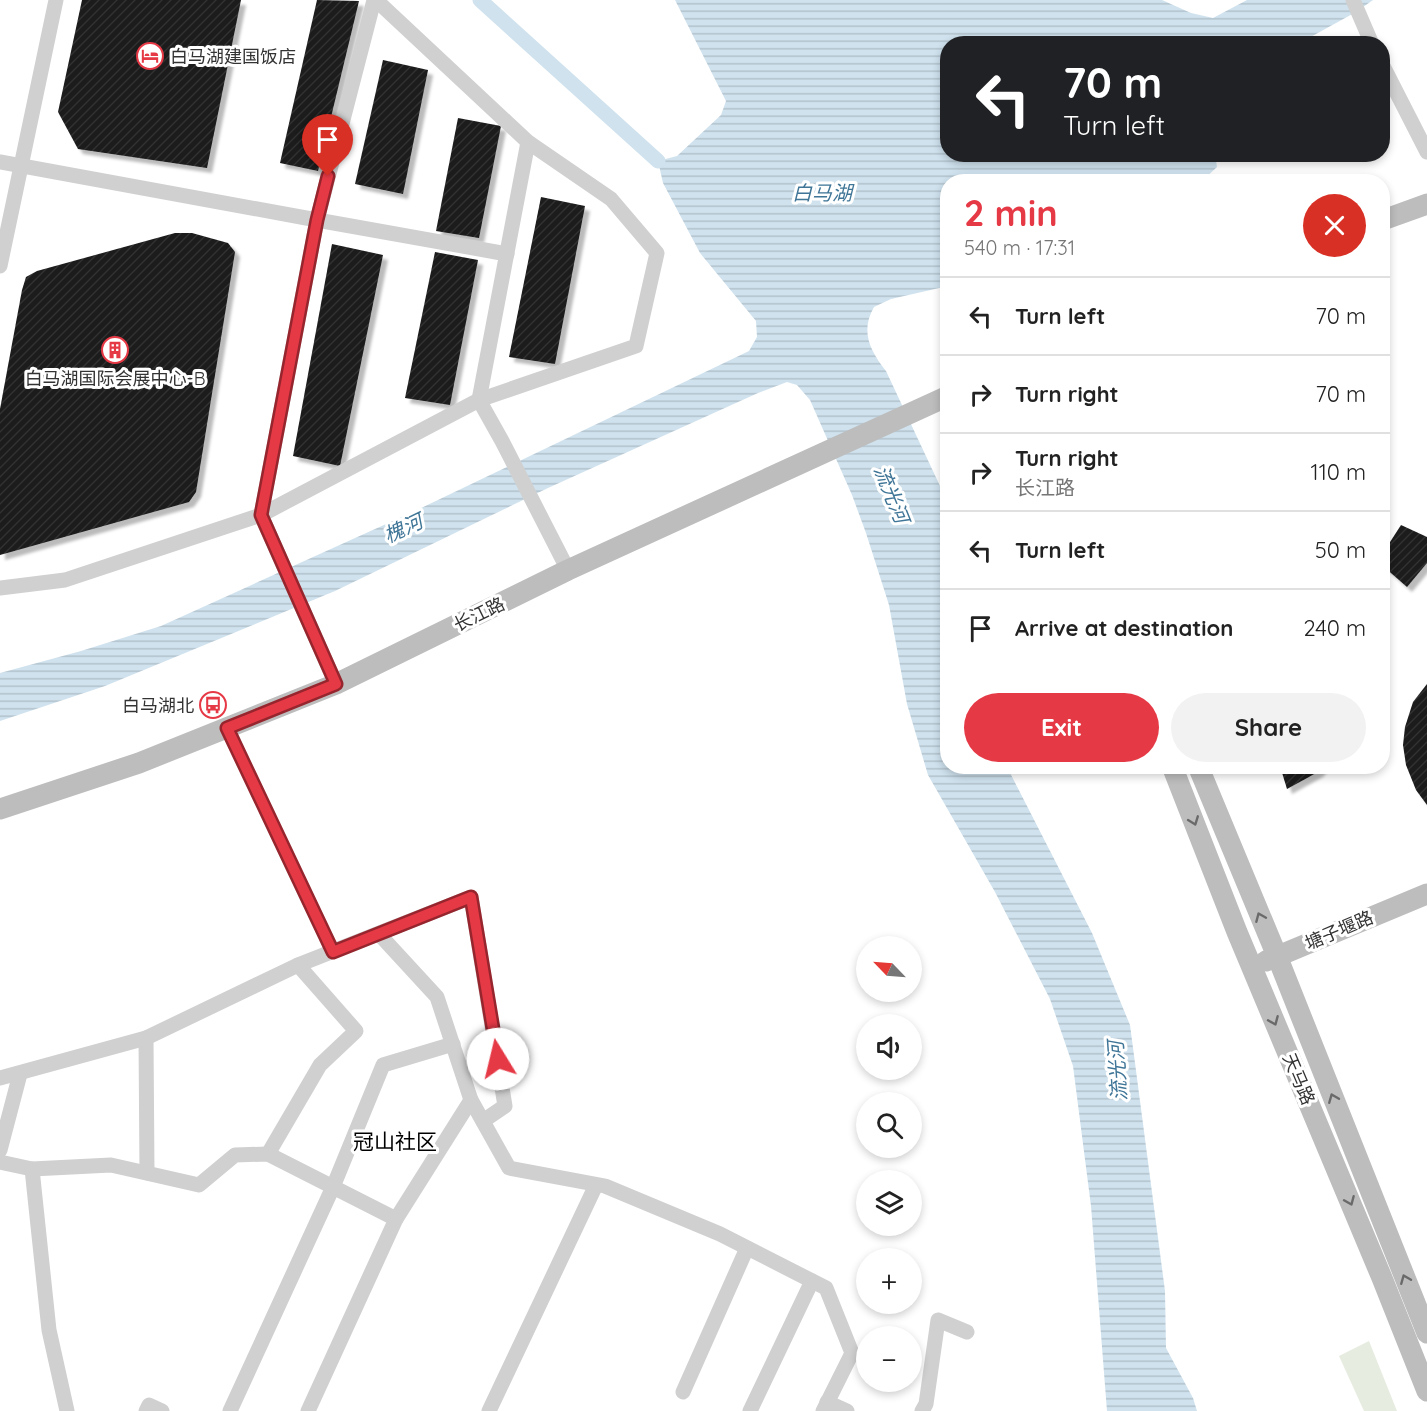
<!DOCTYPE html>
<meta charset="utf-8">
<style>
body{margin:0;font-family:Quicksand,"Noto Sans SC",sans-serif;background:#f2f2f2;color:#222;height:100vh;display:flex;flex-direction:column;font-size:22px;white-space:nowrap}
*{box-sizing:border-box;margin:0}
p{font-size:20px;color:#767676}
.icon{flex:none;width:33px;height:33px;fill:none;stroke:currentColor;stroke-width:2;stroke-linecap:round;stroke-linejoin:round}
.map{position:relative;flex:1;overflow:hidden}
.side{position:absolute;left:940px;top:174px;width:450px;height:600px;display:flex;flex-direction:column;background:#fff;border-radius:24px;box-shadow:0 3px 9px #0003}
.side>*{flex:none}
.guide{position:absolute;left:940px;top:36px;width:450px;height:126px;border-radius:24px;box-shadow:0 3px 9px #0003;background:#202124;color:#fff;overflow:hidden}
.needle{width:39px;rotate:295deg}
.controls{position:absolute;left:856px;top:936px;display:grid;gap:12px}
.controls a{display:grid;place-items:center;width:66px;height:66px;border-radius:50%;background:#fff;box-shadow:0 3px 9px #0003;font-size:30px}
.pin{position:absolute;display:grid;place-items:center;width:51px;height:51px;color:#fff;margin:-62px -26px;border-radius:50% 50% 50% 0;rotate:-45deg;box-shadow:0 0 6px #0007}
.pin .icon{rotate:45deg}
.me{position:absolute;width:66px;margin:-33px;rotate:351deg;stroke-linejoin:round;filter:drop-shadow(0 0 4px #0008)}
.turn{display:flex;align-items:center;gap:21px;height:126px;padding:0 24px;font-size:27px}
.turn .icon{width:78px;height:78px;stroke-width:2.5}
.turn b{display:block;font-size:42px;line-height:51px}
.round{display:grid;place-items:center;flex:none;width:63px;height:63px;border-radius:32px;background:#f2f2f2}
.summary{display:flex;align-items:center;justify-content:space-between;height:102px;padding:0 24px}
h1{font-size:36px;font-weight:800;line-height:45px;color:#e63946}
.cta{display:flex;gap:12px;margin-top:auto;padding:12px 24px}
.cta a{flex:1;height:69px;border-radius:36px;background:#e63946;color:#fff;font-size:24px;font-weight:800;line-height:69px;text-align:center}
.cta a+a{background:#f2f2f2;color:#222}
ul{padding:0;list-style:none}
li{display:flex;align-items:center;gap:18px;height:78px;padding:0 24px;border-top:2px solid #e0e0e0}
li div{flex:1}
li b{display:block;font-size:22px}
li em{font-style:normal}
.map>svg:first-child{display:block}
</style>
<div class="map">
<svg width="1427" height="1411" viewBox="0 0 1427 1411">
<defs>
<pattern id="water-rules" width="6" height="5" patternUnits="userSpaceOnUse" patternTransform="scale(1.5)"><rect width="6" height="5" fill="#cfe2ee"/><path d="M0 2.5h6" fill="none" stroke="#b2c2cd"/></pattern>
<pattern id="building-hatch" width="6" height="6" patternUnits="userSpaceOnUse" patternTransform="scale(1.5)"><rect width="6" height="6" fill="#1a1a1a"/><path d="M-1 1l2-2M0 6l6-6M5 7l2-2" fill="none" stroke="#333"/></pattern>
<filter id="shadow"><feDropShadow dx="5" dy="5" stdDeviation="1.5" flood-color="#0004"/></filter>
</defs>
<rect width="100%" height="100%" fill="#fff"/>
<!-- park -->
<polygon fill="#e6ecdf" points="1369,1341 1397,1411 1364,1411 1339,1356"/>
<!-- water -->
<path fill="url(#water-rules)" d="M675,0H1162L1191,13L1213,18L1247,0H1373L1356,12L1307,39L1304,43L948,44V154H1215L1217,167L1202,181L948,182V286L891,299L874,307C860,331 870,351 886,371L948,503V534L944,577L948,601V766L1007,767L1092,933L1130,1025L1165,1291L1166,1348L1193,1398L1197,1411H1107L1091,1206L1073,1066L1050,999L995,892L928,775L907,704L889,605L866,533L852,495L810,400L797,385L787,382L758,393L548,488L335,591L105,686L0,721V673L81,651L161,626L417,510L749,351L757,337L756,321L700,253L663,183L658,161L677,156L721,115L726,101Z"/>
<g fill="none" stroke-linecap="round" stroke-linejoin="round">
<!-- canal -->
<polyline stroke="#cfe2ee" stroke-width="15" points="480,0 658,161"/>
</g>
<!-- building -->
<g fill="url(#building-hatch)" filter="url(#shadow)">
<polygon points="82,0 241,0 207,168 78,149 58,112"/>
<polygon points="317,0 359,1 318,171 280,163"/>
<polygon points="383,60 428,70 403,194 355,184"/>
<polygon points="458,118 501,126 479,238 436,231"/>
<polygon points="541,197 585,206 555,364 509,357"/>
<polygon points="175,233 192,233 228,243 235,252 196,492 189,502 0,555 0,409 22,290 26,277 37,271"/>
<polygon points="332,244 383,255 340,466 293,456"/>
<polygon points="435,252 478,260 450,405 405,398"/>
<polygon points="1401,525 1427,537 1427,563 1407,587 1383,566 1383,553"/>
<polygon points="1427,684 1427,805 1416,790 1406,765 1403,745 1405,727 1413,702"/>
<polygon points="1280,766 1323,766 1318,772 1287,789"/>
</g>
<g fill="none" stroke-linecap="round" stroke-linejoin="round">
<!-- lane -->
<polyline stroke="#d0d0d0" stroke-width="8" points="228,729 333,951"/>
<!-- street -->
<g stroke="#d0d0d0" stroke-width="15">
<polyline points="374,0 317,220 507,254"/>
<polyline points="1353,0 1372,44"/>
<polyline points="1383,66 1427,152"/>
<polyline points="528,142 479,400 502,441 568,570"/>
<polyline points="0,162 317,220 261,515 336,684"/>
<polyline points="0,266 56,0"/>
<polyline points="0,588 65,580 261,515 479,400 636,346 657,253 611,199 528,142 376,0"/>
<polyline points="379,934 437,997 471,1100 509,1168 605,1186 720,1234 826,1288 852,1353 823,1411"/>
<polyline points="146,1038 147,1173"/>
<polyline points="0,1078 146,1038 298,965 471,897 505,1106 483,1121"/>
<polyline points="0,1150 20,1074"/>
<polyline points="268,1154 320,1065 356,1031 298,965"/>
<polyline points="0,1162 32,1169 49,1330 67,1411"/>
<polyline points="32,1169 111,1165 199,1185 235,1155 268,1154 396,1219"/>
<polyline points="683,1392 747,1248"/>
<polyline points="827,1402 847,1411"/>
<polyline points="146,1411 149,1405 162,1411"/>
<polyline points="230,1411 333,1187 383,1065 453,1044"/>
<polyline points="308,1411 396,1219 471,1100"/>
<polyline points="489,1411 596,1185"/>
<polyline points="750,1411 812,1281"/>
<polyline points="922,1411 926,1404 938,1320 967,1332"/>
</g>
<!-- secondary -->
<g stroke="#bdbdbd" stroke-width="21">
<polyline points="1383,220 1427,204"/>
<polyline points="1172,766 1237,932 1382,1278 1427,1391"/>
<polyline points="1198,766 1277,956 1427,1333"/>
<polyline points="0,809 139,763 336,684 568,570 948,396"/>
<polyline points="1266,961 1427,894"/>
</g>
</g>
<!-- one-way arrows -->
<defs><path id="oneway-chevron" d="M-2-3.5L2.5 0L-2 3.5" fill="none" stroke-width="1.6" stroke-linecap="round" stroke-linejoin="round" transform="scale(1.5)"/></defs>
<g stroke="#6a6a6a">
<use href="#oneway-chevron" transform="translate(1194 821) rotate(69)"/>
<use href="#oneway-chevron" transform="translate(1260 917) rotate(-113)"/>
<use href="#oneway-chevron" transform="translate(1274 1021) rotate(67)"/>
<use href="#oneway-chevron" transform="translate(1333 1098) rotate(-112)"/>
<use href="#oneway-chevron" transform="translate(1350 1201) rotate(67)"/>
<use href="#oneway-chevron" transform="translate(1405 1279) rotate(-112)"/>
</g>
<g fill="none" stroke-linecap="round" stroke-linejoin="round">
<defs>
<polyline id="route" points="328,176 317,220 261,515 336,684 227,728 333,952 471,897 498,1059"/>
</defs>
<!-- route casing -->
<use href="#route" stroke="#96252e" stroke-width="15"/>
<!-- route -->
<use href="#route" stroke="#e63946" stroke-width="10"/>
</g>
<!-- icons -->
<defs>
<symbol id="hotel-ring" viewBox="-11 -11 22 22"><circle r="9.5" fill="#fff" stroke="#e63946" stroke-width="1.5"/><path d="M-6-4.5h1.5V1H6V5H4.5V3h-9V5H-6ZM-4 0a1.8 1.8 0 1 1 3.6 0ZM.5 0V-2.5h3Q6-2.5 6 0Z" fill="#e63946"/></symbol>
<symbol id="building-ring" viewBox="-11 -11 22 22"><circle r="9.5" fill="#fff" stroke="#e63946" stroke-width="1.5"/><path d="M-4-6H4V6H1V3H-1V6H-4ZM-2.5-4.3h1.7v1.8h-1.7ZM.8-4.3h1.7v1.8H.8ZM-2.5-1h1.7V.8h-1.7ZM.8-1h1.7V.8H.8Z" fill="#e63946"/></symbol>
<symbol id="bus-ring" viewBox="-11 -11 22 22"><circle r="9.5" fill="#fff" stroke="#e63946" stroke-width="1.5"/><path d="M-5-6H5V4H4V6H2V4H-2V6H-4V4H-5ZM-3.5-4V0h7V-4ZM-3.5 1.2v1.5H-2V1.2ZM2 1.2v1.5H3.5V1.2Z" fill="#e63946"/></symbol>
</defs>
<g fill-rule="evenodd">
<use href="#hotel-ring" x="135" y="41" width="30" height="30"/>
<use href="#building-ring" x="100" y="335" width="30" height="30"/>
<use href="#bus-ring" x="198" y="690" width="30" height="30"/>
</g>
<g text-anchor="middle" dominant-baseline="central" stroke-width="6" stroke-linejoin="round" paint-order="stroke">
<!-- poi labels -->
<g font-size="18" fill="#333" stroke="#fff" text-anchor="start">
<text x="170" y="56">白马湖建国饭店</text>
<text x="115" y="378" text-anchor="middle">白马湖国际会展中心-B</text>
<text x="194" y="705" text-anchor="end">白马湖北</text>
</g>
<!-- street labels -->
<g font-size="18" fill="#333" stroke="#fff">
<text transform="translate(479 614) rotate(-26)">长江路</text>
<text transform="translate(1339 930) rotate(-23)">塘子堰路</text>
<text transform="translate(1299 1079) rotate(67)">天马路</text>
</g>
<!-- water labels -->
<g font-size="20" font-style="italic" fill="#3f7597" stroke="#fff">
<text x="822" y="192">白马湖</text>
<text transform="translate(892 494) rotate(68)">流光河</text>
<text transform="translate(403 528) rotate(-25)">槐河</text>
<text transform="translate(1117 1071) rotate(-94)">流光河</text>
</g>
<!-- quarter labels -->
<g font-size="21" fill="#000" stroke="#fff">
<text x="395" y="1141">冠山社区</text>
</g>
</g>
</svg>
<div class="controls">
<a><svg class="needle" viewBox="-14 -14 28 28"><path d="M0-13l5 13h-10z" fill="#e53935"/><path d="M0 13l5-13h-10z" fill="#767676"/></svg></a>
<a><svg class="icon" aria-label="sound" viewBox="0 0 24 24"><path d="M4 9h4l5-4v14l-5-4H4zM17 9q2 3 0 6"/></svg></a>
<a><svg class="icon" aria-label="search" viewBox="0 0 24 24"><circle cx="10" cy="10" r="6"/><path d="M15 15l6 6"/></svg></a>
<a><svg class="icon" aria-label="layers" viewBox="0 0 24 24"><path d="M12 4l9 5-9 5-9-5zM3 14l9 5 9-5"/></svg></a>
<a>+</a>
<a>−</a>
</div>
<div class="pin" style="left:328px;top:176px;background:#d93025"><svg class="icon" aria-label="arrive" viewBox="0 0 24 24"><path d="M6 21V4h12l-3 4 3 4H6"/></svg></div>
<svg class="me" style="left:498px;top:1059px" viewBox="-20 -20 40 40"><circle r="19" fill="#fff"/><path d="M0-13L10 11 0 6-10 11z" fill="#e63946"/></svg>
<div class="guide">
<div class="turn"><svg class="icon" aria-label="left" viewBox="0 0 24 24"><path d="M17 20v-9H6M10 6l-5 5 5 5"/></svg><div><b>70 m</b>Turn left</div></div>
</div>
<section class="side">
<div class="summary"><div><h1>2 min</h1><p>540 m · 17:31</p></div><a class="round" style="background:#d93025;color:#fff"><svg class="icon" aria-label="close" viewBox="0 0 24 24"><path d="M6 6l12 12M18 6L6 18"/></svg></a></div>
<ul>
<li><svg class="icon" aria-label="left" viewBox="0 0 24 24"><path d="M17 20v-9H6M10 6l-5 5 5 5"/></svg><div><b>Turn left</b></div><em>70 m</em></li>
<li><svg class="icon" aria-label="right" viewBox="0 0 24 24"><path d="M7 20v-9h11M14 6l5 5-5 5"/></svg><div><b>Turn right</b></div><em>70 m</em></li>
<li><svg class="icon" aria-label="right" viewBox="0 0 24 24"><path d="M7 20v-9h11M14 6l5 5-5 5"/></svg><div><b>Turn right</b><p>长江路</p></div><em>110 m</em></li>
<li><svg class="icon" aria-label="left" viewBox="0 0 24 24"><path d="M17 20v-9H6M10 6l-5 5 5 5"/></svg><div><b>Turn left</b></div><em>50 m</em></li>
<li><svg class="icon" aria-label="arrive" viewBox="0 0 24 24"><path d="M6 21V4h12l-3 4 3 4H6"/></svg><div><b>Arrive at destination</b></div><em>240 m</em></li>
</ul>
<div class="cta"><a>Exit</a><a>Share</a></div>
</section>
</div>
